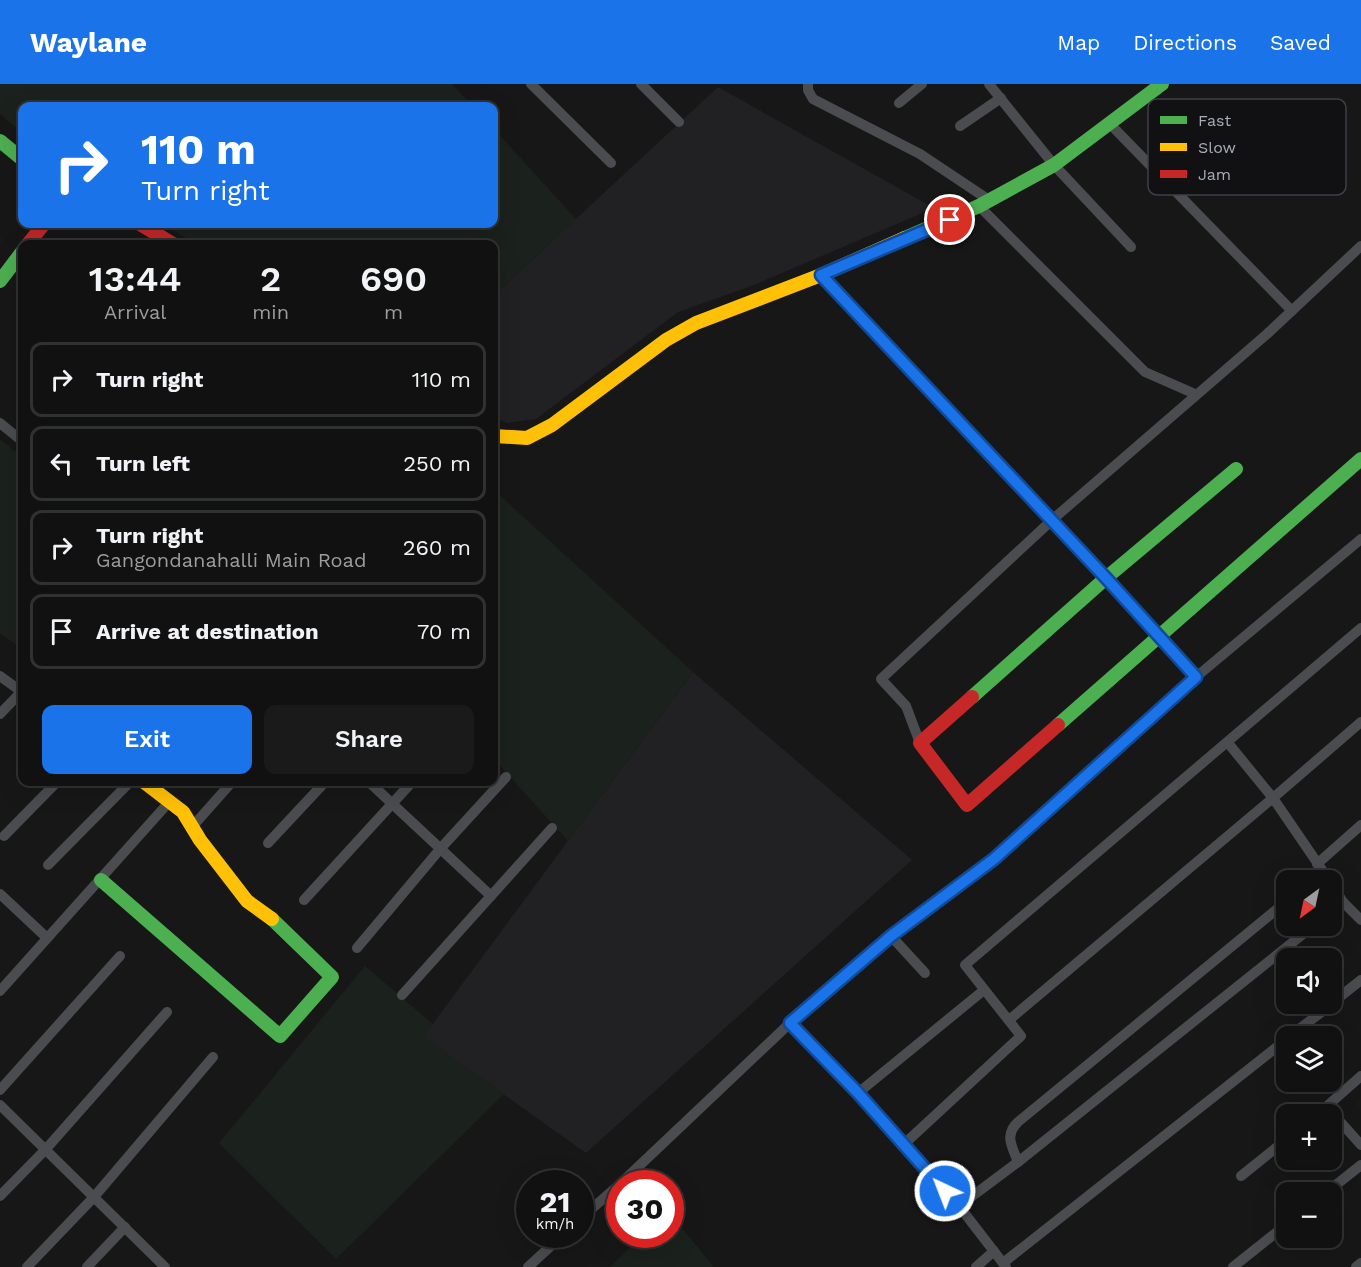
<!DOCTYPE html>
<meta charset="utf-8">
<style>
body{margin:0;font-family:"Work Sans",sans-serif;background:#1a1a1a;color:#f1f3f6;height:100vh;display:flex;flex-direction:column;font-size:22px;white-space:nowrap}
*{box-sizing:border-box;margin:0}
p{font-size:20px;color:#9c9d9f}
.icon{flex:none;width:33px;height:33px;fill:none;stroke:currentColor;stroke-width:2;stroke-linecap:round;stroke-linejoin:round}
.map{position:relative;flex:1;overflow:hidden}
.details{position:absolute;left:18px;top:156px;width:480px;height:546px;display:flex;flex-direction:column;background:#111;border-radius:12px;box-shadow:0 6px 24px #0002,0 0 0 2px #303131}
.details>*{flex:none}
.top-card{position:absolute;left:18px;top:18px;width:480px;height:126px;border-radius:12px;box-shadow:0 6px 24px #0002,0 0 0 2px #303131;background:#1a73e8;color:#fff;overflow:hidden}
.needle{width:39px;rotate:213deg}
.controls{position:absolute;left:1276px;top:786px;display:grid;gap:12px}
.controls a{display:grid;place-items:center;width:66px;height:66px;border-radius:12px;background:#111;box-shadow:0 6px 24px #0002,0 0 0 2px #303131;font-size:30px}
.speed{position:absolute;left:516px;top:1086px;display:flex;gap:12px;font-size:30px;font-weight:700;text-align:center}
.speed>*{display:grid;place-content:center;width:78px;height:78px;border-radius:50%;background:#111;box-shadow:0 6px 24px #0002,0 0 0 2px #303131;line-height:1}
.speed small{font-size:15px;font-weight:400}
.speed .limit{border:9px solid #d22;background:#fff;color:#111}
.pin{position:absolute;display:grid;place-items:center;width:51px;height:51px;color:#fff;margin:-26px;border:3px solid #fff;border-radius:50%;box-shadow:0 2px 6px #0007}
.me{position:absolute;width:66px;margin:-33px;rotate:317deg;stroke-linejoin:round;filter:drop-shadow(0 0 4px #0008)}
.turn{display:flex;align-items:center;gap:21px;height:126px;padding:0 24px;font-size:27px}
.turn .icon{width:78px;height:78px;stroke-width:2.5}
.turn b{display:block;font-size:42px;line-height:51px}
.eta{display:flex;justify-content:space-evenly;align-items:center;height:102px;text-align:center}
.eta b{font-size:36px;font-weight:600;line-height:42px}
.action{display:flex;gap:12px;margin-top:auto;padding:12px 24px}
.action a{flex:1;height:69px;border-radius:12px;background:#1a73e8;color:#fff;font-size:24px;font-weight:600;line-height:69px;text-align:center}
.action a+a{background:#1a1a1a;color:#f1f3f6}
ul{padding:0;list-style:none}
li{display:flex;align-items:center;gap:18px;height:75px;margin:0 12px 9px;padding:0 12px;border:3px solid #303131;border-radius:12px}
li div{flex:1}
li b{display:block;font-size:22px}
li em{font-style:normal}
header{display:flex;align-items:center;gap:36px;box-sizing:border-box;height:84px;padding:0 30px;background:#1a73e8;color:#fff}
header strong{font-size:28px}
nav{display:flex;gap:33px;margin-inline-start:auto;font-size:21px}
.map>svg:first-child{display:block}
</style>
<header>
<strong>Waylane</strong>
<nav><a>Map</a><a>Directions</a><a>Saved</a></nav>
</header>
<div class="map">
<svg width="1361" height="1183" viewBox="0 0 1361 1183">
<rect width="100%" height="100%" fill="#171717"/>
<!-- built -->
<g fill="#212124">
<polygon points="718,3 934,124 754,201 678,228 536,335 507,339 494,333 494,211"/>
<polygon points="693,588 912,776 586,1069 423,953"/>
</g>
<!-- green -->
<g fill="#1b211c">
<polygon points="0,0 452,0 473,22 22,22 22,49 0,30"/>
<polygon points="494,45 576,135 494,211 494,160 196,160 163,140 494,140"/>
<polygon points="0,355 22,373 22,565 0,549"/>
<polygon points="494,406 693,588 568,757 494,675"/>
<polygon points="365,882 433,940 424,953 504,1010 336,1175 219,1059"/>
<polygon points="671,1131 714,1183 610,1183 643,1151 670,1150"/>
</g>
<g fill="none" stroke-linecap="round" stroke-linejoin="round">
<!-- street -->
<g stroke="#4b4c50" stroke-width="10">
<polyline points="531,0 611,79"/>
<polyline points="641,0 679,38"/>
<polyline points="808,0 808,6 813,15 920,70 989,116"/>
<polyline points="989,0 1054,81 1131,163"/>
<polyline points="899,19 922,0"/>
<polyline points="1110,40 1292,227"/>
<polyline points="960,42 1001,14"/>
<polyline points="979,122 1145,288 1195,310"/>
<polyline points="821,191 1106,494 1196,593"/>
<polyline points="0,339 22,357"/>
<polyline points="0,592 22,608"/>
<polyline points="0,630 22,607"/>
<polyline points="920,659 906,622 881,595 1052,436 1267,250 1361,162"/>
<polyline points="369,698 491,812"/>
<polyline points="192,743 232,698"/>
<polyline points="4,752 57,698"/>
<polyline points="268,759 325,698"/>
<polyline points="1317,780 1361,741"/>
<polyline points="48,781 130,698"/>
<polyline points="1312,796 1323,788"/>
<polyline points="1329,796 1273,714 1361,638"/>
<polyline points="1332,801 1343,818"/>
<polyline points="0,810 47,854"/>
<polyline points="304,816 412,698"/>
<polyline points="1332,827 1343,818 1361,836"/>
<polyline points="891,852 925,889"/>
<polyline points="357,864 441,764 506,693"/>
<polyline points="0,907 170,717"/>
<polyline points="402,911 552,744"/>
<polyline points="1332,919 1361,896"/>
<polyline points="1009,936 1273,714 1228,659"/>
<polyline points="790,939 858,1009 959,1122 1006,1183"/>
<polyline points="1290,952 1332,920"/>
<polyline points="0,1006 120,872"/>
<polyline points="858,1009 984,906"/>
<polyline points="0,1021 165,1183"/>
<polyline points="1327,1023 1361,1061"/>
<polyline points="1318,1030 1361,992"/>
<polyline points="902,1062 1021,952 965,881 1361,544"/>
<path d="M1018,1078C1012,1062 1004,1051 1018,1038L1287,817"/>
<polyline points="1241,1092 1287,1055"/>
<polyline points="620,1100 790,939 891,852 994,775 1196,593 1361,455"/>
<polyline points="1327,1108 1361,1081"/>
<polyline points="0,1112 46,1065 167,928"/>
<polyline points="959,1122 1018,1078 1313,842"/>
<polyline points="580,1135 620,1100"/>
<polyline points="1003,1179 1287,955"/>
<polyline points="27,1183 94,1113 213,973"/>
<polyline points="87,1183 125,1143"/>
<polyline points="528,1183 564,1150"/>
<polyline points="976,1183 994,1167"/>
<polyline points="1233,1183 1287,1140"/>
<polyline points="1356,1183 1361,1179"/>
</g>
<!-- fast -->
<g stroke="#4caf50" stroke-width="14">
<polyline points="0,57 22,75"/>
<polyline points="905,154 979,122 1054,81 1162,0"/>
<polyline points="0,197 22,168"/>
<polyline points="972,613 1106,494 1236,385"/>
<polyline points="1058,641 1361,375"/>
<polyline points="101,796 280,952 332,893 272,835"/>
</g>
<!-- slow -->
<g stroke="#ffc107" stroke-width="14">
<polyline points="494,352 527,354 552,341 666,256 696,239 821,191 905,154"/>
<polyline points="144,698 183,728 200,756 247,817 272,835"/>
</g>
<!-- jam -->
<g stroke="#c62828" stroke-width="14">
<polyline points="140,140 173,160"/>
<polyline points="28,160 44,140"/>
<polyline points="972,613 920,659 967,721 1058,641"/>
</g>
</g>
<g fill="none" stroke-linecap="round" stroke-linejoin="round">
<defs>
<polyline id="route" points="945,1107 858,1009 790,939 891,852 994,775 1196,593 1106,494 821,191 950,136"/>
</defs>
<!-- route casing -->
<use href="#route" stroke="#114b97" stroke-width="15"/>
<!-- route -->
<use href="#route" stroke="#1a73e8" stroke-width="10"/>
</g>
<!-- legend -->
<rect x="1148" y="15" width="198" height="96" rx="9" fill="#111113" stroke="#3e4045" stroke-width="1.5"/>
<rect x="1160" y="32" width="27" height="8" fill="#4caf50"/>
<rect x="1160" y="59" width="27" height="8" fill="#ffc107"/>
<rect x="1160" y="86" width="27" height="8" fill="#c62828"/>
<g font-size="16" fill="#a8adb8">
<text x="1198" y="42">Fast</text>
<text x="1198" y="69">Slow</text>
<text x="1198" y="96">Jam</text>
</g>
</svg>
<div class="controls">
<a><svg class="needle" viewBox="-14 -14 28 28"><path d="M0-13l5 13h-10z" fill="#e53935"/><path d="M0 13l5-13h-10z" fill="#9c9d9f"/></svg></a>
<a><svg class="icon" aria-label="sound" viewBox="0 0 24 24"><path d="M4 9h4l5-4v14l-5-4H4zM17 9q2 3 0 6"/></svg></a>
<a><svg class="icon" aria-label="layers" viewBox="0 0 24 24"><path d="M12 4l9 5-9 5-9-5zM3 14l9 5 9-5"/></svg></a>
<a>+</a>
<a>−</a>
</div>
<div class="speed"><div>21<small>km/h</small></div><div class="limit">30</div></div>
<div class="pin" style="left:950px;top:136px;background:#d93025"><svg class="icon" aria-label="arrive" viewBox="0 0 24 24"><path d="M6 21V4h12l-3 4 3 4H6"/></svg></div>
<svg class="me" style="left:945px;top:1107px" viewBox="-20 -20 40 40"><circle r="17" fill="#1a73e8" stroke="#fff" stroke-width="3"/><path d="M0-11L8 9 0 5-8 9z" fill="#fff"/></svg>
<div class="top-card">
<div class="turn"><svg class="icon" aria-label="right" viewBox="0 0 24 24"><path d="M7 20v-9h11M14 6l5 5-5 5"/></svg><div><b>110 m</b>Turn right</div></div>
</div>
<section class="details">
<div class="eta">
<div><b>13:44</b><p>Arrival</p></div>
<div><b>2</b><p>min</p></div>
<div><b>690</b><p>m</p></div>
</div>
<ul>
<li><svg class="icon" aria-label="right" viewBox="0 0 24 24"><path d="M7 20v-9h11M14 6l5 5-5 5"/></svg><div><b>Turn right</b></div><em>110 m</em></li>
<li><svg class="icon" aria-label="left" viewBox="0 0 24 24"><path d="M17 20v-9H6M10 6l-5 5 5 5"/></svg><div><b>Turn left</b></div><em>250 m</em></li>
<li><svg class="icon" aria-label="right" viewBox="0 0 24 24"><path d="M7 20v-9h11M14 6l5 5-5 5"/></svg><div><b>Turn right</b><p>Gangondanahalli Main Road</p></div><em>260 m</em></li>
<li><svg class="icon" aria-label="arrive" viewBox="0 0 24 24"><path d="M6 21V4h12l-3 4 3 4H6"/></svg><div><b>Arrive at destination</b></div><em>70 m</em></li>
</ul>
<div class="action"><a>Exit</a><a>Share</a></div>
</section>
</div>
